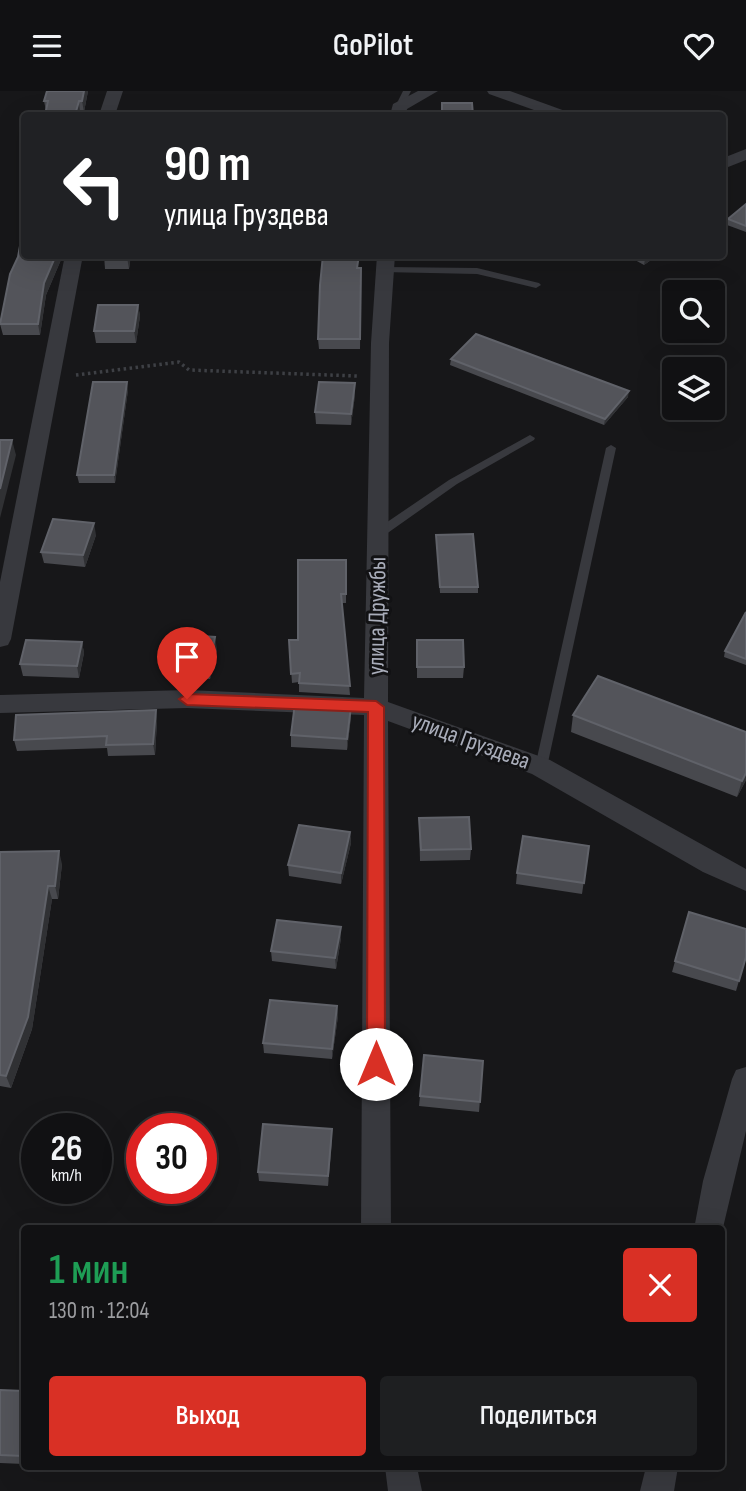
<!DOCTYPE html>
<html lang="ru">
<meta charset="utf-8">
<style>
body{margin:0;font-family:"Sofia Sans Condensed",sans-serif;background:#1e1f21;color:#f1f3f6;height:100vh;display:flex;flex-direction:column;font-size:26px;white-space:nowrap}
*{box-sizing:border-box;margin:0}
p{font-size:23px;color:#9c9da0}
.icon{flex:none;width:38px;height:38px;fill:none;stroke:currentColor;stroke-width:2;stroke-linecap:round;stroke-linejoin:round}
.map{position:relative;flex:1;overflow:hidden}
.sheet{position:absolute;left:21px;top:1134px;width:704px;height:245px;display:flex;flex-direction:column;background:#111113;border-radius:7px;box-shadow:0 7px 28px #0002,0 0 0 2px #303133}
.sheet>*{flex:none}
.guide{position:absolute;left:21px;top:21px;width:705px;height:147px;border-radius:7px;box-shadow:0 7px 28px #0002,0 0 0 2px #303133;background:#202124;color:#fff;overflow:hidden}
.controls{position:absolute;left:662px;top:189px;display:grid;gap:14px}
.controls a{display:grid;place-items:center;width:63px;height:63px;border-radius:7px;background:#111113;box-shadow:0 7px 28px #0002,0 0 0 2px #303133;font-size:35px}
.speed{position:absolute;left:21px;top:1022px;display:flex;gap:14px;font-size:35px;font-weight:700;text-align:center}
.speed>*{display:grid;place-content:center;width:91px;height:91px;border-radius:50%;background:#111113;box-shadow:0 7px 28px #0002,0 0 0 2px #303133;line-height:1}
.speed small{font-size:18px;font-weight:400}
.speed .limit{border:10px solid #d22;background:#fff;color:#111}
.pin{position:absolute;display:grid;place-items:center;width:60px;height:60px;color:#fff;margin:-72px -30px;border-radius:50% 50% 50% 0;rotate:-45deg;box-shadow:0 0 7px #0007}
.pin .icon{rotate:45deg}
.me{position:absolute;width:77px;margin:-38px;rotate:0deg;stroke-linejoin:round;filter:drop-shadow(0 0 5px #0008)}
.turn{display:flex;align-items:center;gap:24px;height:147px;padding:0 28px;font-size:32px}
.turn .icon{width:91px;height:91px;stroke-width:2.5}
.turn b{display:block;font-size:49px;line-height:60px}
.round{display:grid;place-items:center;flex:none;width:74px;height:74px;border-radius:7px;background:#1e1f21}
.summary{display:flex;align-items:center;justify-content:space-between;height:119px;padding:0 28px}
h1{font-size:42px;font-weight:600;line-height:52px;color:#1e9e55}
.cta{display:flex;gap:14px;margin-top:auto;padding:14px 28px}
.cta a{flex:1;height:80px;border-radius:7px;background:#d93025;color:#fff;font-size:28px;font-weight:600;line-height:80px;text-align:center}
.cta a+a{background:#1e1f21;color:#f1f3f6}
header{display:flex;justify-content:space-between;align-items:center;height:91px;padding:0 28px;background:#111113;font-size:32px;font-weight:600}
.map>svg:first-child{display:block}
</style>
<header><svg class="icon" aria-label="menu" viewBox="0 0 24 24"><path d="M4 6h16M4 12h16M4 18h16"/></svg>GoPilot<svg class="icon" aria-label="heart" viewBox="0 0 24 24"><path d="M12 20l-8-8c-3-5 5-10 8-4 3-6 11-1 8 4z"/></svg></header>
<div class="map">
<svg width="746" height="1400" viewBox="0 0 746 1400">
<rect width="100%" height="100%" fill="#171719"/>
<g fill="none" stroke-linecap="round" stroke-linejoin="round">
<!-- path -->
<polyline stroke="#3e4045" stroke-width="3.5" stroke-dasharray="2.5 3.5" stroke-linecap="butt" points="76,284 179,271 189,279 357,285"/>
<!-- service -->
<g fill="#38393e" fill-rule="evenodd">
<polygon points="403,0 411,0 402,18 396,18 395,16"/>
<polygon points="385,176 477,177 539,192 541,194 536,197 477,183 382,181 380,179"/>
<polygon points="530,344 535,347 534,349 457,393 382,446 374,446 373,443 374,440 449,389"/>
<polygon points="611,354 616,357 547,676 541,681 535,676 606,357"/>
</g>
<!-- minor -->
<g fill="#38393e" fill-rule="evenodd">
<polygon points="107,0 123,0 115,24 99,24"/>
<polygon points="418,0 438,0 407,18 406,24 390,24 393,13"/>
<polygon points="487,0 510,0 568,21 570,24 548,24 489,3"/>
<polygon points="746,58 746,69 723,78 723,67"/>
<polygon points="65,164 83,164 11,548 8,554 0,556 0,491"/>
<polygon points="377,164 395,164 389,252 388,611 550,669 746,778 746,800 703,781 532,683 388,630 391,1138 361,1138 364,624 187,617 0,622 0,604 187,599 364,607 371,252"/>
<polygon points="746,976 746,1040 721,1145 721,1138 694,1138 703,1090 732,988 736,979"/>
<polygon points="385,1376 417,1376 422,1400 388,1400"/>
<polygon points="646,1376 678,1376 674,1400 640,1400"/>
</g>
</g>
<!-- wall -->
<g fill="#48494e">
<polygon points="47,0 88,0 84,21 80,21 79,24 45,24 46,20 44,10"/>
<polygon points="746,113 746,141 727,134 728,128"/>
<polygon points="24,164 63,164 46,204 40,244 3,244 0,233 18,166"/>
<polygon points="104,164 131,164 129,178 105,178"/>
<polygon points="626,164 658,164 644,174"/>
<polygon points="359,177 361,177 360,258 319,258 318,248"/>
<polygon points="138,214 140,225 136,252 96,252 94,240"/>
<polygon points="451,268 628,306 604,334 450,274"/>
<polygon points="128,299 115,392 79,392 77,384"/>
<polygon points="355,304 351,334 316,333 315,321"/>
<polygon points="96,444 85,476 44,472 41,461"/>
<polygon points="436,444 478,496 478,502 440,502"/>
<polygon points="346,469 346,512 342,512 350,604 299,601 299,591 292,592 289,549 298,549"/>
<polygon points="746,521 746,574 724,566 725,560"/>
<polygon points="417,549 464,576 463,587 417,587"/>
<polygon points="82,551 84,562 79,587 23,585 20,573"/>
<polygon points="217,558 210,588 164,585 162,574"/>
<polygon points="156,619 157,630 155,664 108,665 107,657 17,660 14,649"/>
<polygon points="573,624 746,641 746,689 737,706 571,641"/>
<polygon points="351,626 347,659 291,656 291,644"/>
<polygon points="419,727 471,758 470,769 420,770"/>
<polygon points="350,741 351,752 341,793 289,785 288,774"/>
<polygon points="589,755 582,803 516,793 517,782"/>
<polygon points="0,761 62,773 58,808 52,808 32,938 11,997 0,995"/>
<polygon points="689,821 746,866 736,900 672,881"/>
<polygon points="341,836 341,847 336,878 272,870 271,860"/>
<polygon points="337,915 338,925 332,968 264,962 263,952"/>
<polygon points="483,970 479,1021 419,1015 420,1005"/>
<polygon points="332,1048 328,1095 259,1090 258,1081"/>
<polygon points="0,1299 24,1300 24,1373 0,1372"/>
</g>
<!-- shaded-wall -->
<g fill="#303134">
<polygon points="84,0 88,0 84,21 82,10"/>
<polygon points="79,10 80,21 79,24 75,24"/>
<polygon points="56,164 63,164 46,204 40,244 38,233 44,192"/>
<polygon points="127,164 131,164 129,178 127,166"/>
<polygon points="650,164 658,164 644,174 645,168"/>
<polygon points="138,214 140,225 136,252 134,240"/>
<polygon points="127,291 128,299 115,392 114,384"/>
<polygon points="355,292 355,304 351,334 351,323"/>
<polygon points="629,300 628,306 604,334 605,328"/>
<polygon points="12,349 16,364 0,427 0,398"/>
<polygon points="94,432 96,444 85,476 83,464"/>
<polygon points="215,546 217,558 210,588 209,577"/>
<polygon points="82,551 84,562 79,587 77,575"/>
<polygon points="351,615 351,626 347,659 347,648"/>
<polygon points="156,619 157,630 155,664 153,653"/>
<polygon points="746,682 746,689 737,706 742,690"/>
<polygon points="350,741 351,752 341,793 341,782"/>
<polygon points="59,760 62,773 58,808 55,795"/>
<polygon points="48,795 52,808 32,938 11,997 6,985"/>
<polygon points="341,836 341,847 336,878 335,867"/>
<polygon points="337,915 338,925 332,968 332,958"/>
<polygon points="332,1038 332,1048 328,1095 328,1085"/>
</g>
<!-- building -->
<g fill="#53545a" stroke="#606269" stroke-width="2">
<polygon points="47,0 84,0 82,10 79,10 75,24 45,24 48,10 44,10"/>
<polygon points="442,12 472,12 473,24 442,24"/>
<polygon points="746,113 746,135 728,128"/>
<polygon points="24,133 24,164 56,164 44,192 38,233 0,233 10,183 18,166"/>
<rect x="104" y="164" width="23" height="2"/>
<polygon points="323,164 359,164 357,177 361,177 360,248 318,248 320,194"/>
<polygon points="639,164 650,164 645,168"/>
<polygon points="98,214 138,214 134,240 94,240"/>
<polygon points="476,243 629,300 605,328 451,268"/>
<polygon points="93,291 127,291 114,384 77,384"/>
<polygon points="319,291 355,292 351,323 315,321"/>
<polygon points="0,349 12,349 0,398"/>
<polygon points="53,428 94,432 83,464 41,461"/>
<polygon points="473,443 478,496 440,496 436,444"/>
<polygon points="298,469 346,469 346,503 341,503 350,595 299,592 300,582 291,583 289,549 298,549"/>
<polygon points="746,521 746,568 725,560"/>
<polygon points="170,543 215,546 209,577 162,574"/>
<polygon points="26,549 82,551 77,575 20,573"/>
<polygon points="417,549 463,549 464,576 417,576"/>
<polygon points="598,585 746,641 746,682 742,690 573,624"/>
<polygon points="295,612 351,615 347,648 291,644"/>
<polygon points="156,619 153,653 106,654 107,645 14,649 16,624"/>
<polygon points="469,726 471,758 421,759 419,727"/>
<polygon points="299,734 350,741 341,782 288,774"/>
<polygon points="523,745 589,755 584,792 517,782"/>
<polygon points="59,760 55,795 48,795 28,926 6,985 0,984 0,761"/>
<polygon points="689,821 746,838 746,866 739,890 675,870"/>
<polygon points="277,829 341,836 335,867 271,860"/>
<polygon points="270,909 337,915 332,958 263,952"/>
<polygon points="424,964 483,970 480,1011 420,1005"/>
<polygon points="263,1033 332,1038 328,1085 258,1081"/>
<polygon points="0,1299 24,1300 24,1356 23,1365 0,1364"/>
</g>
<!-- route -->
<polygon fill="#d93025" stroke="#8d1f18" stroke-width="2" points="187,603 376,610 384,616 385,973 383,978 376,981 370,978 367,973 368,621 187,614 179,608"/>
<g text-anchor="middle" dominant-baseline="central" stroke-width="6" stroke-linejoin="round" paint-order="stroke">
<!-- street labels -->
<g font-size="24" fill="#a9adba" stroke="#121214">
<text transform="translate(377 525) rotate(-89)">улица Дружбы</text>
<text transform="translate(471 650) rotate(20)">улица Груздева</text>
</g>
</g>
</svg>
<div class="controls">
<a><svg class="icon" aria-label="search" viewBox="0 0 24 24"><circle cx="10" cy="10" r="6"/><path d="M15 15l6 6"/></svg></a>
<a><svg class="icon" aria-label="layers" viewBox="0 0 24 24"><path d="M12 4l9 5-9 5-9-5zM3 14l9 5 9-5"/></svg></a>
</div>
<div class="speed"><div>26<small>km/h</small></div><div class="limit">30</div></div>
<div class="pin" style="left:187px;top:608px;background:#d93025"><svg class="icon" aria-label="arrive" viewBox="0 0 24 24"><path d="M6 21V4h12l-3 4 3 4H6"/></svg></div>
<svg class="me" style="left:376px;top:973px" viewBox="-20 -20 40 40"><circle r="19" fill="#fff"/><path d="M0-13L10 11 0 6-10 11z" fill="#d93025"/></svg>
<div class="guide">
<div class="turn"><svg class="icon" aria-label="left" viewBox="0 0 24 24"><path d="M17 20v-9H6M10 6l-5 5 5 5"/></svg><div><b>90 m</b>улица Груздева</div></div>
</div>
<section class="sheet">
<div class="summary"><div><h1>1 мин</h1><p>130 m · 12:04</p></div><a class="round" style="background:#d93025;color:#fff"><svg class="icon" aria-label="close" viewBox="0 0 24 24"><path d="M6 6l12 12M18 6L6 18"/></svg></a></div>
<div class="cta"><a>Выход</a><a>Поделиться</a></div>
</section>
</div>
